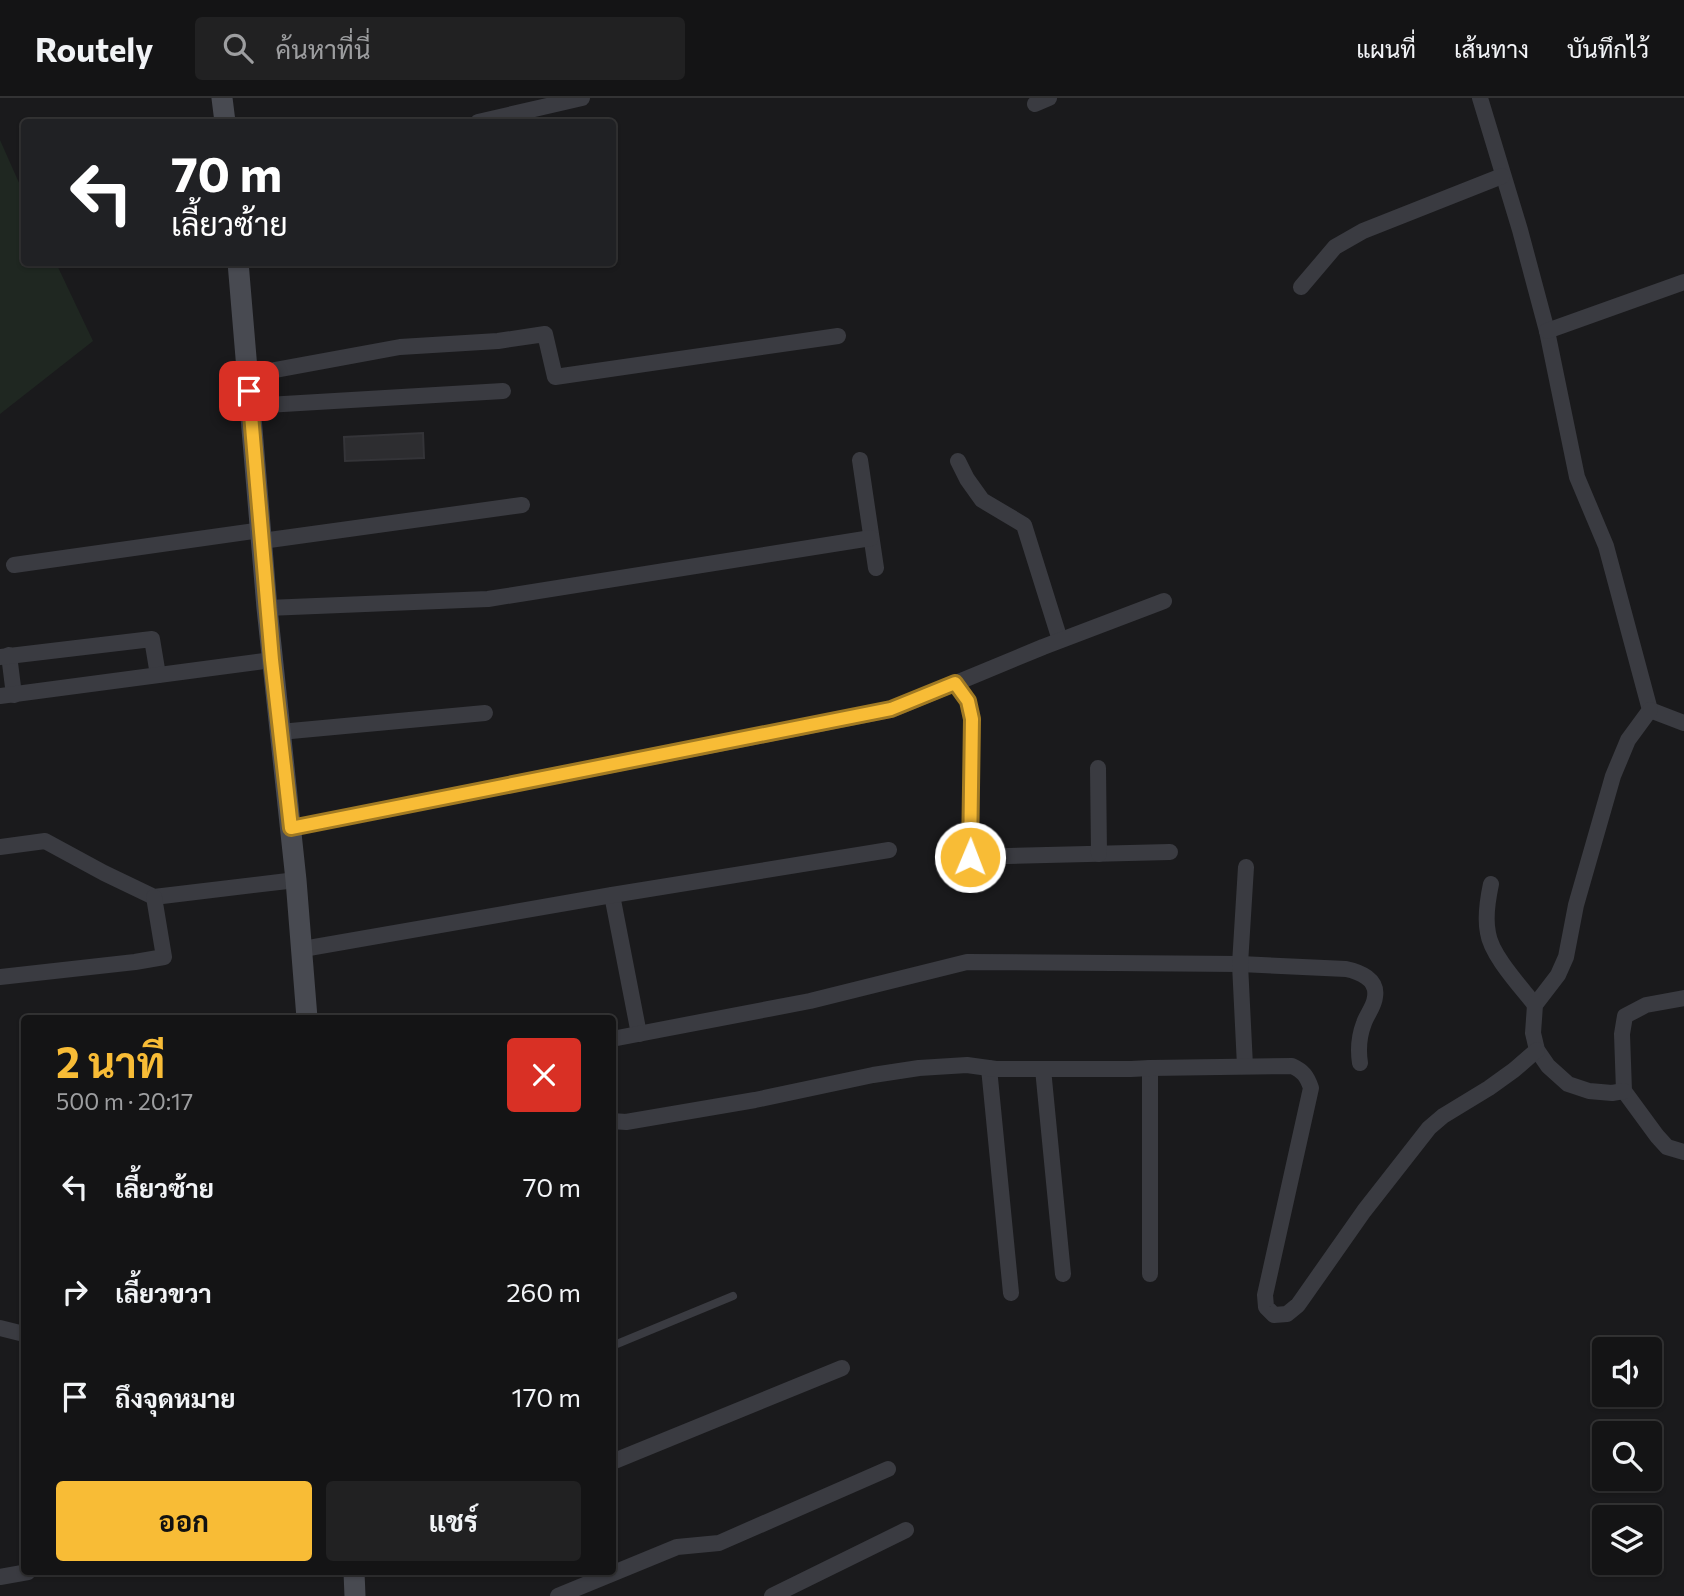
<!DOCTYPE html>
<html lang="th">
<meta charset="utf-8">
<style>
body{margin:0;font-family:Commissioner,Sarabun,sans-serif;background:#212122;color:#f1f3f6;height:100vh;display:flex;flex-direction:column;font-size:26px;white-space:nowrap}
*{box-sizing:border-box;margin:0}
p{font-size:23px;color:#9d9ea0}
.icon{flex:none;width:38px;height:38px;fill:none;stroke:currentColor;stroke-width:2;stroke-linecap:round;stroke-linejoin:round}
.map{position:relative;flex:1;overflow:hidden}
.side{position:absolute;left:21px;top:917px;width:595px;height:560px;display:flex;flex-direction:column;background:#141415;border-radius:7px;box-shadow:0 2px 5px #0004,0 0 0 2px #333334}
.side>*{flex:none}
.hud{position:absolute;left:21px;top:21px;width:595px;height:147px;border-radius:7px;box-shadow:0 2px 5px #0004,0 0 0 2px #333334;background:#202124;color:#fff;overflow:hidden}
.controls{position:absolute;left:1592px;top:1239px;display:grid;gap:14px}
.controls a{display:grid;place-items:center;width:70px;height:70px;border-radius:7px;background:#141415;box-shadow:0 2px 5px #0004,0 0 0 2px #333334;font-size:35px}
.pin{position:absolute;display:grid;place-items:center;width:60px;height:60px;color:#fff;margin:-30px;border-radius:14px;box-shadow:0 4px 10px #0006}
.me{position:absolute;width:77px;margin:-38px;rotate:1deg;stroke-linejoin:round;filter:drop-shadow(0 0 5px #0008)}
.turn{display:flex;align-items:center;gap:24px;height:147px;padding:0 35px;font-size:32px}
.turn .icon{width:91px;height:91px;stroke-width:2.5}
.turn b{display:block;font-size:49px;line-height:60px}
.round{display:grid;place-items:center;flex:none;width:74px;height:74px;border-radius:7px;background:#212122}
.headline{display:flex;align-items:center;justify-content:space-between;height:119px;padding:0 35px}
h1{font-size:42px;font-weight:700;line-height:52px;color:#f8bc36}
.primary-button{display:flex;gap:14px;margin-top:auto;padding:14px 35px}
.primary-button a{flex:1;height:80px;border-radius:7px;background:#f8bc36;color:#111;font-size:28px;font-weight:700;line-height:80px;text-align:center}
.primary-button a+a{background:#212122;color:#f1f3f6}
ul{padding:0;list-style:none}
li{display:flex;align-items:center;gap:21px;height:105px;padding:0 35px}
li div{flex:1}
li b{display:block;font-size:26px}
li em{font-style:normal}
header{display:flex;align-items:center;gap:42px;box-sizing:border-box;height:98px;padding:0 35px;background:#141415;border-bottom:2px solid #333334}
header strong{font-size:33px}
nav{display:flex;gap:38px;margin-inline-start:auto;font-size:24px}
.search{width:490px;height:63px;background:#212122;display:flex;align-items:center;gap:18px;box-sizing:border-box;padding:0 24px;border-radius:7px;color:#9d9ea0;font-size:26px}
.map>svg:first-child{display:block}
</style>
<header>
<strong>Routely</strong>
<div class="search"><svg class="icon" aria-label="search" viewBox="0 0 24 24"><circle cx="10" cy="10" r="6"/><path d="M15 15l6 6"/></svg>ค้นหาที่นี่</div>
<nav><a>แผนที่</a><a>เส้นทาง</a><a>บันทึกไว้</a></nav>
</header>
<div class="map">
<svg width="1684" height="1498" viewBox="0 0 1684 1498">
<rect width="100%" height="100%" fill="#1a1a1c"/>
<!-- green -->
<polygon fill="#1f2721" points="0,42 24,96 24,164 56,165 93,243 0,316"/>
<!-- building -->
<polygon fill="#2d2d30" stroke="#343438" stroke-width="2" points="423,335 424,360 345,363 344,339"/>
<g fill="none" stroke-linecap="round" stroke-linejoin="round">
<!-- lane -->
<polyline stroke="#3a3b41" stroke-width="8" points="612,1248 733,1198"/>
<!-- street -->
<g stroke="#3a3b41" stroke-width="16">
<polyline points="1480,0 1520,132 1547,233 1577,379 1606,448 1650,612"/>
<polyline points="1035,6 1049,0"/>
<polyline points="478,24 582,0"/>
<polyline points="1301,189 1335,149 1363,133 1502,78"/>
<polyline points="1547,233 1684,184"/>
<polyline points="248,277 400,249 498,243 545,236 555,279 838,238"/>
<polyline points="251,308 503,293"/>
<polyline points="860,362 876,470"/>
<polyline points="958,363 967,381 982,402 1024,427 1060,542"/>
<polyline points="262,443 522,407"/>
<polyline points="14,467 261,432"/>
<polyline points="267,510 488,501 871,440"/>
<polyline points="9,557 14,597"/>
<polyline points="0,559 152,541 158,577"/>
<polyline points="955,585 968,603 972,621 970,759 1170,754"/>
<polyline points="0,598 272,562"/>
<polyline points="1650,612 1684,625"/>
<polyline points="280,634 485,615"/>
<polyline points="1098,670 1099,756"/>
<polyline points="291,730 891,612 1043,549 1164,503"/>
<polyline points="0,749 45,743 104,775 154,799 296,782"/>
<path d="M1491,786C1488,800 1485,821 1488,835C1491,857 1521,889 1535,907"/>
<polyline points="612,797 639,936"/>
<polyline points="303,851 612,797 889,752"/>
<polyline points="0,879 135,864 164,859 154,799"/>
<polyline points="1684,900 1646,907 1625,918 1622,936 1624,993 1657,1038 1667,1049 1684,1054"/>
<path d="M612,941L810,903L967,864L1240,866L1346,871C1360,874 1378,881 1375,899C1374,909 1367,916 1364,925C1359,938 1358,952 1360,965"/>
<polyline points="1245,968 1240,866 1246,769"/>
<polyline points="989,970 1011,1195"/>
<polyline points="1150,970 1150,1176"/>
<polyline points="1043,971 1063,1176"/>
<polyline points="1624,993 1612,995 1589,993 1568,986 1548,968 1537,952 1533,935 1535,907 1558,877 1566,859 1576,807 1613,678 1628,642 1650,612"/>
<path d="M612,1023L626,1024L755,1002L873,977L919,970L967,967L996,971H1131L1150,970L1292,968C1303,973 1307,978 1311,990L1265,1197L1266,1209L1274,1217L1287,1216L1298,1207L1364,1113L1429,1030L1443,1018L1489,990L1514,972L1537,952"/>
<polyline points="0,1230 24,1236"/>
<polyline points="612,1364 842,1270"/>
<polyline points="0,1479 28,1474"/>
<polyline points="558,1498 677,1449 719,1445 888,1371"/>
<polyline points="772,1498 906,1432"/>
</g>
<!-- secondary -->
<g stroke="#484a51" stroke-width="21">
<polyline points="222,0 225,24"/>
<polyline points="238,164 267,510 296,782 307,920"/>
<polyline points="354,1474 355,1498"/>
</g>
</g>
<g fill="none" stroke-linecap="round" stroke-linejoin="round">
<defs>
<polyline id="route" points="249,293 272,562 291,730 891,611 955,585 968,603 972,621 970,759"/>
</defs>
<!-- route casing -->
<use href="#route" stroke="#a17a23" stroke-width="18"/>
<!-- route -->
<use href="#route" stroke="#f8bc36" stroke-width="12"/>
</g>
</svg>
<div class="controls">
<a><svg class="icon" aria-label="sound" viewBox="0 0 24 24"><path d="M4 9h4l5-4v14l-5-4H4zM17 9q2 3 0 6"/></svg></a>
<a><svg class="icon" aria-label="search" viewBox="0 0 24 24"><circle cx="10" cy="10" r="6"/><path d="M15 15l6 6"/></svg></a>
<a><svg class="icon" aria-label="layers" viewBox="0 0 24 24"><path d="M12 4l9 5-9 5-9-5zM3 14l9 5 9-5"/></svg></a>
</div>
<div class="pin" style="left:249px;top:293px;background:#d93025"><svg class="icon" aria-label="arrive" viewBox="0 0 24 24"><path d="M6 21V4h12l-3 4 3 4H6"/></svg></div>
<svg class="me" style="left:970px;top:759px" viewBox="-20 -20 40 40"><circle r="17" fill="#f8bc36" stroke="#fff" stroke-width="3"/><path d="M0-11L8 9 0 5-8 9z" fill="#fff"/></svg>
<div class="hud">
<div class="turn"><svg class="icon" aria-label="left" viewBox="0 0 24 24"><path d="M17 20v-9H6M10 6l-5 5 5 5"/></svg><div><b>70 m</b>เลี้ยวซ้าย</div></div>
</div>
<section class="side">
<div class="headline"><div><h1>2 นาที</h1><p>500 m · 20:17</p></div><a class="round" style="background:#d93025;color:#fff"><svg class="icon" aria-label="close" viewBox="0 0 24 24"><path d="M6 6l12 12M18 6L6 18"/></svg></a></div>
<ul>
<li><svg class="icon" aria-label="left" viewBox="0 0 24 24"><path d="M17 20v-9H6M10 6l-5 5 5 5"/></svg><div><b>เลี้ยวซ้าย</b></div><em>70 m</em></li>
<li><svg class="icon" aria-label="right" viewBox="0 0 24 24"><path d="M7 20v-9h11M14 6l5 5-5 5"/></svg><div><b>เลี้ยวขวา</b></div><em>260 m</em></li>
<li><svg class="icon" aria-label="arrive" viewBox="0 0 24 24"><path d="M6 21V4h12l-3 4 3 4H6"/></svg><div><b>ถึงจุดหมาย</b></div><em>170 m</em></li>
</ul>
<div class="primary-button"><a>ออก</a><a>แชร์</a></div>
</section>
</div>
